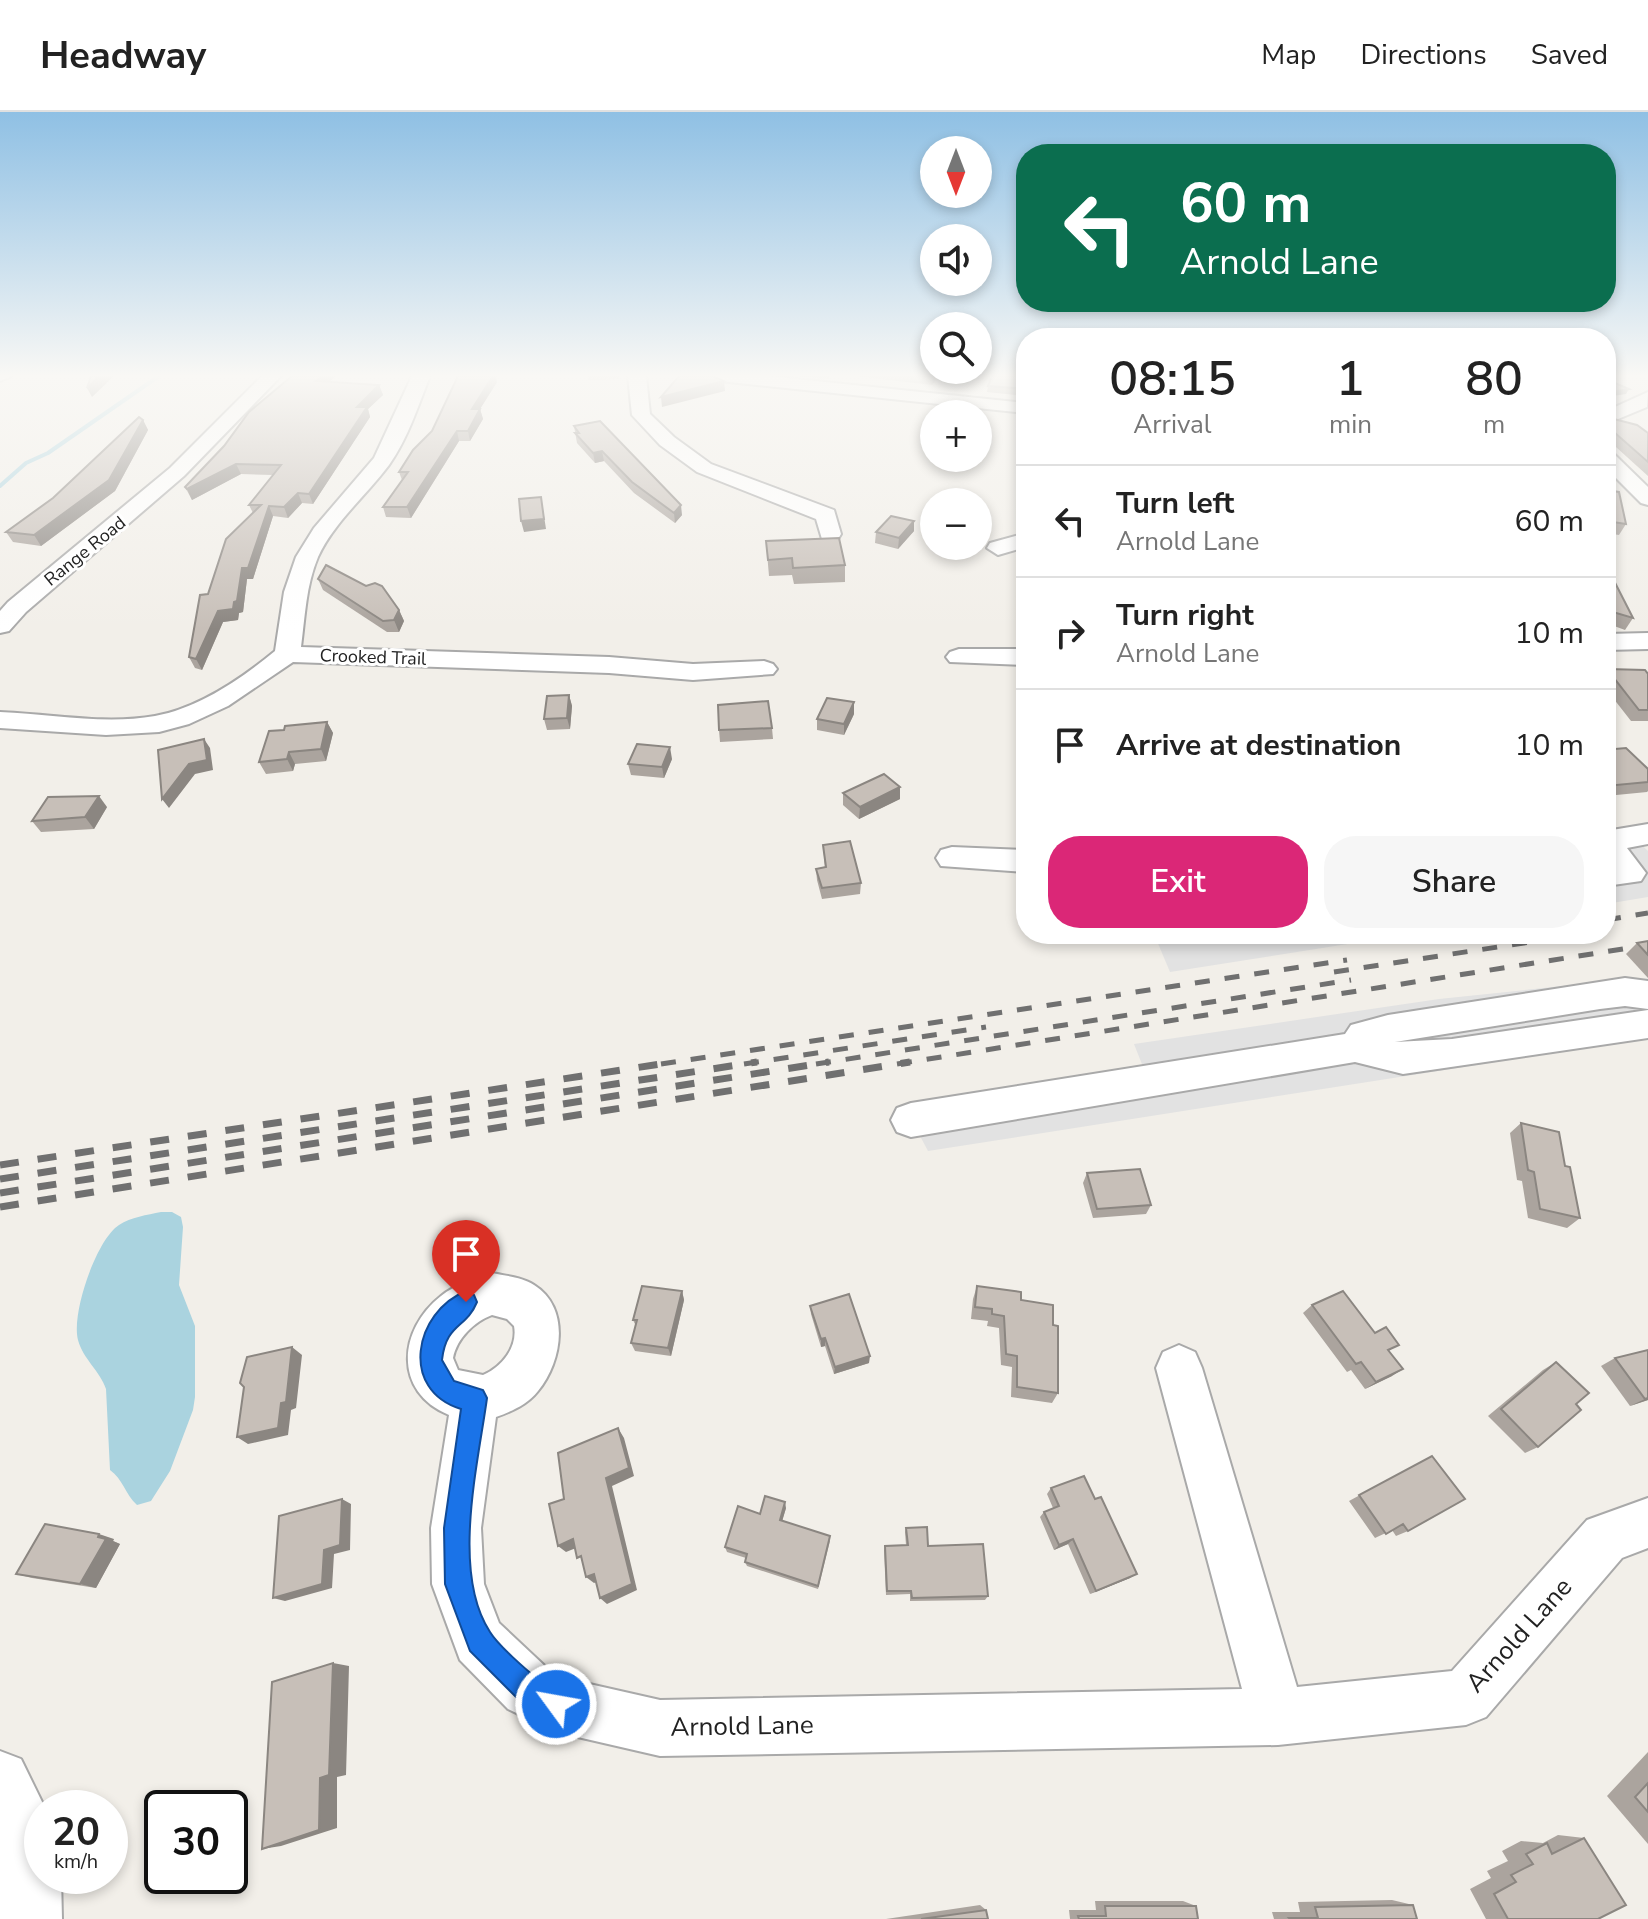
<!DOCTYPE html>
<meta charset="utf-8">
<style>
body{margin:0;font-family:"Nunito Sans",sans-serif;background:#f6f6f6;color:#222;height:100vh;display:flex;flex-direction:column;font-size:30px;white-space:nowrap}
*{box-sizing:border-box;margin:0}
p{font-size:26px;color:#767676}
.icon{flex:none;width:44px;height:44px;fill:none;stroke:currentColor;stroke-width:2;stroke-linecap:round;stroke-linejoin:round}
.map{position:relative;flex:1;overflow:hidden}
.drawer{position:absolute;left:1016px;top:216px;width:600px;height:616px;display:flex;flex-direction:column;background:#fff;border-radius:32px;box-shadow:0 4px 12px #0003}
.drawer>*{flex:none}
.banner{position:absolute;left:1016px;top:32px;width:600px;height:168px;border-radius:32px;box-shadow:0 4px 12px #0003;background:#0b6e4f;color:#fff;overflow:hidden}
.needle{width:52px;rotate:180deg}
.tools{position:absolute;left:920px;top:24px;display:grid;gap:16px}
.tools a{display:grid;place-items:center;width:72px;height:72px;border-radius:50%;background:#fff;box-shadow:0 4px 12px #0003;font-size:40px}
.speed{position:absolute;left:24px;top:1678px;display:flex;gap:16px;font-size:40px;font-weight:700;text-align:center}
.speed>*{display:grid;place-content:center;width:104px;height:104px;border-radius:50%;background:#fff;box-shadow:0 4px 12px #0003;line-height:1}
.speed small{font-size:20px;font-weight:400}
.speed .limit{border:4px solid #111;border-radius:12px;background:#fff;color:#111}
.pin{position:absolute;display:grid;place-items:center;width:68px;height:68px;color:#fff;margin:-82px -34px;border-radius:50% 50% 50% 0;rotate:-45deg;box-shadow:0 0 8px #0007}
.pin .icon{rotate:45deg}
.me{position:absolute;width:88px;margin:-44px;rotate:302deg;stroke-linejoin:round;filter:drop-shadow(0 0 6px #0008)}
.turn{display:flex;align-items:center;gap:28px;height:168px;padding:0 32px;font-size:36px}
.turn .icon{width:104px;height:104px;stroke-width:2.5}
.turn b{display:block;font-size:56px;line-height:68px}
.eta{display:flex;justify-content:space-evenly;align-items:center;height:136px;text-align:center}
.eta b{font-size:48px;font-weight:600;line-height:56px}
.primary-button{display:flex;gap:16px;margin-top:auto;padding:16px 32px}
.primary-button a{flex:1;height:92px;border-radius:32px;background:#db2777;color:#fff;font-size:32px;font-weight:600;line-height:92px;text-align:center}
.primary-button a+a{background:#f6f6f6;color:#222}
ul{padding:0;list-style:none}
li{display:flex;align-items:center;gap:24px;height:112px;padding:0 32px;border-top:2px solid #e0e0e0}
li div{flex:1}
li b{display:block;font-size:30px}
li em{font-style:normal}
header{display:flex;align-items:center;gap:48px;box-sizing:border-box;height:112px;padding:0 40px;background:#fff;border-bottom:2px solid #e0e0e0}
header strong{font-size:38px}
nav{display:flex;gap:44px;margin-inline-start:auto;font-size:28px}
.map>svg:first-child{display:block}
</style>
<header>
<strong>Headway</strong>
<nav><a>Map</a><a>Directions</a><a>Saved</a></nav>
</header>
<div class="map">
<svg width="1648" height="1807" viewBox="0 0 1648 1807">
<rect width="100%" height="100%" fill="#f2efe9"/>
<!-- parking -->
<g fill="#e2e2e2">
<polygon points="1630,722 1648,739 1648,785 1606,792 1606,725"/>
<polygon points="1154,822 1411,822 1170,860"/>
<polygon points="1630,867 1648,880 1648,926 928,1039 911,1007 1149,970 1134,932 1439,887"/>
</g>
<!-- water -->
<path fill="#aad3df" d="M161,1100H172L181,1105L183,1115L179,1173L195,1214V1285L193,1298L170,1359L151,1389L137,1393C125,1382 123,1367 110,1358L106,1277C100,1259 83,1247 78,1228C71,1202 96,1128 119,1113C131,1105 147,1103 161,1100Z"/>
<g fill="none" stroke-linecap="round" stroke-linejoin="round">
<!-- stream -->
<polyline stroke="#aad3df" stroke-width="4" points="0,374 26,351 48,341 159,264"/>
<defs>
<g id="minor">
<polygon points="0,264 12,264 0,269"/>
<polygon points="262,264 281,264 184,364 26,500 9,519 0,521 0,499 8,490 170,356"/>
<path d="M412,264H430C418,294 408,326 389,353C366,384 334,410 318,445C306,473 305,505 301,535L609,545L693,552L764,549L773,552L777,557L773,562L693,568L609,561L293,550L228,594L189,612L159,620L106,623L0,616V600C51,602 105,613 155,604C199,596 241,567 275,539L284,480L296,445L314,416L374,346Z"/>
<polygon points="628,264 646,264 650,302 674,325 711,352 834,398 841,422 838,427 822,427 816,407 697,360 660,333 632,303"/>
<polygon points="710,264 768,264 1026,291 1026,301 719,269"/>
<polygon points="1648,280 1647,295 1606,312 1606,299"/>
<polygon points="1606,339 1613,341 1648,375 1648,393 1641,391 1606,356"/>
<polygon points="1026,421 1026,435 998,443 987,436 990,431"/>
<polygon points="1648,521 1648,537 1606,538 1606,522"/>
<polygon points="959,537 1026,537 1026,553 950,550 946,545 950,540"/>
<polygon points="1648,712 1648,732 1627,736 1646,761 1641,769 1606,774 1606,719"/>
<polygon points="952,735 1026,738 1026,760 941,754 936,746 941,738"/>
<polygon points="1625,866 1648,869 1648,897 1625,894 1600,897 1395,930 1452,927 1648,898 1648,926 1403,962 1355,950 911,1025 897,1020 891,1008 897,996 911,991 1345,922 1351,913 1388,903"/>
<path d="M492,1161C506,1164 522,1165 534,1173C571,1196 562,1250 538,1279C527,1293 512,1299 496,1305L481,1416L484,1472L499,1511L548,1557L563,1566L660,1588L1242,1577L1156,1256L1163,1240L1179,1233L1195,1240L1202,1256L1297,1575L1452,1559L1587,1408L1648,1386V1436L1622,1446L1486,1605L1466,1613L1278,1633L660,1644L556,1620L508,1597L460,1548L432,1472L431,1416L449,1303C393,1280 398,1218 441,1184C456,1172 474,1167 492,1161ZM492,1203L507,1207L514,1214C518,1235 502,1255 483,1263L458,1258L453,1246C457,1226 474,1210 492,1203Z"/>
<polygon points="0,1639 21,1647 45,1696 42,1696 42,1764 61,1764 62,1807 0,1807"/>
</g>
</defs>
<!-- minor casing -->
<use href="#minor" stroke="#a9a9a9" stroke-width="4"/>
<!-- minor -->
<use href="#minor" fill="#fff" fill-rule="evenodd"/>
<!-- rail-far1 -->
<g stroke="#707070" stroke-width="5" stroke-dasharray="15 15" stroke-linecap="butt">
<polyline points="1606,808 1648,801"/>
<polyline points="1334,860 1583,822"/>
<polyline points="661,952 1347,848"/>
<polyline points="744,952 986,915"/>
<polyline points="816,952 1351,868"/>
<polyline points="897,952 1648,833"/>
</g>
<!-- rail -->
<g stroke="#707070" stroke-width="7" stroke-dasharray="19 19" stroke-linecap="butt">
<polyline points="0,1053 674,950"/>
<polyline points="0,1067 757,950"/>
<polyline points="0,1081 829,950"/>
<polyline points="0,1095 910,950"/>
</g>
</g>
<!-- wall -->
<g fill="#aba49e">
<polygon points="292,264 336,264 329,270 379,273 383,283 368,297 370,305 313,392 302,391 288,406 273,404 253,467 247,467 243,500 239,501 238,508 223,510 202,558 195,556 189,545 208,482 253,401 249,393 273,363 241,362 192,388 185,375"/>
<polygon points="458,264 496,264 497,270 480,297 483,307 470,329 459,329 411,406 386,405 383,395 402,368 399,360 432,319"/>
<polygon points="588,264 619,264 619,267 588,268"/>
<polygon points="795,264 829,264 829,267"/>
<polygon points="855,264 939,264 932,273"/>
<polygon points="1026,264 1025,284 987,280 988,274"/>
<polygon points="1606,305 1648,321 1648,364 1606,326"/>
<polygon points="143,308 148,318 115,379 41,434 13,430 6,420 53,386"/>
<polygon points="574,314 682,403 675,411 634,381 604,349 595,351 577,331"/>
<polygon points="1022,318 1026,319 1026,328 1021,326"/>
<polygon points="1606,378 1626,412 1619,423 1606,421"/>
<polygon points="914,419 898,437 875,431 876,420"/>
<polygon points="766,429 845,453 845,470 794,472 792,463 769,464"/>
<polygon points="1606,453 1633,506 1625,518 1606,511"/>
<polygon points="318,467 399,498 404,509 399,520 387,520 323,478"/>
<polygon points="1607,557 1648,562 1648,609 1631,609 1606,577 1606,559"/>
<polygon points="569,583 572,594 570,617 547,618 544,607"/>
<polygon points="854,590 854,602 844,623 817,618 817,607"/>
<polygon points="327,610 333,621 326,649 295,652 293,659 266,662 259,650 284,618"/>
<polygon points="772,616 773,627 720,630 719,618"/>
<polygon points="1606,629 1615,637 1648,657 1648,679 1647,680 1606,684"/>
<polygon points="672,647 664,666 631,663 628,652"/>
<polygon points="843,681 900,687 859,707 843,693"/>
<polygon points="107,695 94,717 41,720 32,709"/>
<polygon points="823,733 861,771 860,782 822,787 817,768 816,757 825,756"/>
<polygon points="1648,829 1648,866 1626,842 1637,831"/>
<polygon points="1521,1011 1565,1054 1580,1106 1567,1116 1528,1106 1522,1069 1517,1068 1510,1021"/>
<polygon points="1087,1061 1151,1093 1146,1102 1093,1106 1083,1071"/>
<polygon points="977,1174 1021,1188 1053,1213 1058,1281 1052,1291 1011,1285 1012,1255 1001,1253 999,1216 987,1214 988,1209 971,1207 973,1187"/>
<polygon points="682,1179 684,1188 671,1244 635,1239 631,1231 636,1214 633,1208"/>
<polygon points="1312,1193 1390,1240 1392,1264 1365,1277 1351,1258 1347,1260 1303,1201"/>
<polygon points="810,1194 869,1251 834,1262 825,1234 821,1235 811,1202"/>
<polygon points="1648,1238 1648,1288 1630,1294 1601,1254 1615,1246"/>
<polygon points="1556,1250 1576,1292 1538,1335 1525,1341 1488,1304 1543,1258"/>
<polygon points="1432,1344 1408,1419 1396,1424 1392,1418 1375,1426 1349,1389"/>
<polygon points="1051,1376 1130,1466 1090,1482 1068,1432 1054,1438 1040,1405 1044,1400 1053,1396 1047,1382"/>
<polygon points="786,1396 782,1409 830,1429 818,1477 747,1454 745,1450 746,1446 727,1440 725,1435 760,1402"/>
<polygon points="906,1416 928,1434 988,1484 985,1488 910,1489 910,1482 886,1483 884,1438 885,1434 906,1433 905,1420"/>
<polygon points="114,1427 113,1429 120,1432 96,1476 32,1466 16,1462"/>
<polygon points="1648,1640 1648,1732 1607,1684"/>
<polygon points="1558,1723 1584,1726 1598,1807 1486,1807 1470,1777 1491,1766 1487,1759 1508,1749 1502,1739 1521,1729 1543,1731"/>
<polygon points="1392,1788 1413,1793 1417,1807 1274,1807 1272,1800 1300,1800 1298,1790"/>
<polygon points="1095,1789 1183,1789 1196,1794 1198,1807 1070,1807 1069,1798 1096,1798"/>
<polygon points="980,1793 986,1798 988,1807 886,1807"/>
</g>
<!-- shaded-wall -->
<g fill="#8b8681">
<polygon points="99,264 114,264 92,285 87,276"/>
<polygon points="322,264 336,264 320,278 316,269"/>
<polygon points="493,264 496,264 497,270 480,297 483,307 470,329 468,319 472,297"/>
<polygon points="934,264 939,264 932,273 933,265"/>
<polygon points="724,269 725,279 662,295 661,285"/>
<polygon points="379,273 383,283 368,297 370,305 313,392 309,382 357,295"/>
<polygon points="1629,277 1626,282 1606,285 1606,281"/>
<polygon points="143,308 148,318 115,379 41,434 34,423"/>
<polygon points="457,319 459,329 411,406 407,395"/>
<polygon points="602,339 604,349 595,351 593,341"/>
<polygon points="236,352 241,362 192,388 187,377"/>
<polygon points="298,381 302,391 288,406 284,395"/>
<polygon points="541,385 546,417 524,420 521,409"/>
<polygon points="681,393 682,403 675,411 674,401"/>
<polygon points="269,394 273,404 253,467 247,467 243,500 239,501 238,508 223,510 202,558 196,547 218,499 242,456"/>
<polygon points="914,409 914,419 898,437 899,426"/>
<polygon points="399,498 404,509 399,520 394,508"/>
<polygon points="569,583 572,594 570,617 567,606"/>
<polygon points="854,590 854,602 844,623 844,612"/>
<polygon points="327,610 333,621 326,649 321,637"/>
<polygon points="204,627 210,636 213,658 195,662 169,696 162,687"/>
<polygon points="670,635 672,647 664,666 662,655"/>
<polygon points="289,640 295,652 293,659 287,647"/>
<polygon points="900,675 900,687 859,707 860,695"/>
<polygon points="99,684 107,695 94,717 85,705"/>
<polygon points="682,1179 684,1188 671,1244 668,1236"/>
<polygon points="825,1226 825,1234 821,1235 821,1227"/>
<polygon points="292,1235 302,1243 296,1296 291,1298 288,1323 248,1332 237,1325 281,1291"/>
<polygon points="870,1244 869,1251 834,1262 835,1255"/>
<polygon points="1403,1257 1392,1264 1365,1277 1376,1270"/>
<polygon points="1648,1286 1648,1288 1630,1294 1645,1287"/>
<polygon points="618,1316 624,1326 634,1364 612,1374 637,1478 607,1492 600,1486 606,1366"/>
<polygon points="342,1387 351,1392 350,1438 334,1442 332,1476 285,1489 273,1486 324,1438"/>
<polygon points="785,1390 786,1396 781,1413 780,1408"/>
<polygon points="99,1422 114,1427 113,1429 120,1432 96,1476 80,1472"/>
<polygon points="573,1427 581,1434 566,1440 558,1434"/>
<polygon points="1073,1427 1068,1432 1054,1438 1059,1433"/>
<polygon points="594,1462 601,1468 594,1471 586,1465"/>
<polygon points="1137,1462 1130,1466 1090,1482 1096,1479"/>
<polygon points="333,1551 349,1554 346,1663 337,1665 337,1716 281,1734 262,1737 320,1666"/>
</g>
<!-- building -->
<g fill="#c7bfb8" stroke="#8b8681" stroke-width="2">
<polygon points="91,264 99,264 87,276"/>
<polygon points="292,264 322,264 316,269 379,273 357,295 367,295 309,382 298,381 284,395 269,394 248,456 242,456 237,489 234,490 233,497 218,499 196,547 189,545 200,483 208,482 226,427 261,393 249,393 281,353 236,352 187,377 185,375 224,334 249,300"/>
<polygon points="458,264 493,264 472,297 480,297 468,319 457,319 407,395 383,395 408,360 399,360 413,338 432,319"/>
<polygon points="679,264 712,264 724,269 661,285"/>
<polygon points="992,264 1026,264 1026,277 988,274"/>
<polygon points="1606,267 1629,277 1606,281"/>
<polygon points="139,305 143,308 109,368 34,423 6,420 53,386"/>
<polygon points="1606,305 1637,313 1648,321 1648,350 1606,313"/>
<polygon points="600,309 681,393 674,401 632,370 602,339 593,341 575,321 579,321 574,314"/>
<polygon points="1606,378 1619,380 1626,412 1606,409"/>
<polygon points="541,385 544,407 521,409 519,387"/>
<polygon points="891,404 914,409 899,426 876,420"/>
<polygon points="839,426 845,453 793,456 792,446 768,448 766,429"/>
<polygon points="326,453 366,474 375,471 382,474 399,498 394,508 383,509 318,467"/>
<polygon points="1606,453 1633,506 1606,498"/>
<polygon points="1607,557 1645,558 1648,562 1648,598 1639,598"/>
<polygon points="569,583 567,606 544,607 547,584"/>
<polygon points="827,586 854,590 844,612 817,607"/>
<polygon points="768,589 772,616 719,618 718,593"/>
<polygon points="327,610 321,637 289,640 287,647 259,650 269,619 284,618 285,614"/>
<polygon points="204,627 207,648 189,652 162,687 158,638"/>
<polygon points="1606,629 1615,637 1626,636 1648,657 1648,670 1606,674"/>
<polygon points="637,632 670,635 662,655 628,652"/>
<polygon points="884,662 900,675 860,695 843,681"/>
<polygon points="99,684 85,705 32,709 48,685"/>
<polygon points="850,729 861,771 822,776 816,757 826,755 823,733"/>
<polygon points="1648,829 1648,843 1637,831"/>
<polygon points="1521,1011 1559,1020 1565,1054 1570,1055 1580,1106 1540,1097 1534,1060 1528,1058"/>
<polygon points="1140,1057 1151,1093 1097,1097 1087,1061"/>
<polygon points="642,1174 682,1179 668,1236 631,1231 637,1208 633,1208"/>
<polygon points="977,1174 1021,1180 1021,1188 1053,1193 1053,1213 1058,1214 1058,1281 1017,1275 1017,1244 1006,1242 1004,1204 992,1202 992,1197 975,1195"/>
<polygon points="1343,1179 1375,1221 1386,1215 1399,1233 1388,1238 1403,1257 1376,1270 1361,1250 1356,1252 1312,1193"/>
<polygon points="849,1182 870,1244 835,1255 825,1226 821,1227 810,1194"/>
<polygon points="292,1235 286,1290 281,1291 278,1316 237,1325 244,1275 240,1271 247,1245"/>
<polygon points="1648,1238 1648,1286 1645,1287 1615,1246"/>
<polygon points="1556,1250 1589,1281 1576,1292 1581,1298 1538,1335 1501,1297"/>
<polygon points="618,1316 629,1356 606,1366 632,1472 600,1486 594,1462 586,1465 581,1444 577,1446 573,1427 558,1434 549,1392 564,1387 558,1341"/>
<polygon points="1432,1344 1465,1387 1408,1419 1403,1412 1386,1422 1359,1383"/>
<polygon points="1084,1364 1095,1387 1101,1385 1137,1462 1096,1479 1073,1427 1059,1433 1044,1400 1059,1394 1051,1376"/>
<polygon points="765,1384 785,1390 780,1408 830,1424 818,1474 745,1450 747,1442 725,1435 738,1394 760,1402"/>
<polygon points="342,1387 340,1433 324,1438 322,1472 273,1486 279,1404"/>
<polygon points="45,1412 99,1422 98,1425 106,1427 80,1472 16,1462"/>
<polygon points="927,1415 928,1434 983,1432 988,1484 912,1486 911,1479 887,1479 885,1434 908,1433 906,1416"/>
<polygon points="333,1551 329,1663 320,1666 319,1718 262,1737 272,1570"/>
<polygon points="1648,1671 1648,1700 1635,1685"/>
<polygon points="1584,1726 1626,1793 1598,1807 1508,1807 1494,1782 1516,1770 1511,1763 1533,1752 1526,1742 1547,1731 1552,1742"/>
<polygon points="1413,1793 1417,1807 1290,1807 1289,1806 1318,1806 1315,1795"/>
<polygon points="1105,1794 1196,1794 1198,1807 1079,1807 1078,1804 1106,1804"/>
<polygon points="986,1798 988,1807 921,1807"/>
</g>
<!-- sky -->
<linearGradient id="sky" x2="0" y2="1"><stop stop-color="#8fc0e4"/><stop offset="0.51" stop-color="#f9f8f5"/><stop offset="1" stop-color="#f9f8f5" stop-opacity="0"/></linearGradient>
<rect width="1648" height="517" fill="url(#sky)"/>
<!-- route -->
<path fill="#1a73e8" stroke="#114b97" stroke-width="2" d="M466,1179L474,1183L477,1190C466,1217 446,1211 442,1248L454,1269L483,1278L487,1286C478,1352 451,1461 490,1520C498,1533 525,1557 538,1567C550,1576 564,1577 570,1592L566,1602L556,1606L518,1587L470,1539L445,1472L444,1416L461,1297C399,1278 414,1200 466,1179Z"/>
<g text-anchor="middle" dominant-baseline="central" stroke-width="6" stroke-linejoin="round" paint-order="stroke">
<!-- far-street labels -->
<g font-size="18" fill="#222" stroke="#fff">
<text transform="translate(85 439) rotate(-39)">Range Road</text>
<text transform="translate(373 545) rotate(2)">Crooked Trail</text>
</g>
<!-- near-street labels -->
<g font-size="26" fill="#222" stroke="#fff">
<text transform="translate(1519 1523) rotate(-48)">Arnold Lane</text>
<text transform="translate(742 1614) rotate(-1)">Arnold Lane</text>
</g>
</g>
</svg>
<div class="tools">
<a><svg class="needle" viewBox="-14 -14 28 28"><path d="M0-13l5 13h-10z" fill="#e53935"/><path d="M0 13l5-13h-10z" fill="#767676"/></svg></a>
<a><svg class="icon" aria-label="sound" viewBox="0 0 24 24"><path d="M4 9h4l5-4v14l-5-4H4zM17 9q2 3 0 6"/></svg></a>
<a><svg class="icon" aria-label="search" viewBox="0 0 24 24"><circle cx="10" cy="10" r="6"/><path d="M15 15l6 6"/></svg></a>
<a>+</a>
<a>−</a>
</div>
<div class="speed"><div>20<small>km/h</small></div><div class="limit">30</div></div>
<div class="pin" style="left:466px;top:1190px;background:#d93025"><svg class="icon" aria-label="arrive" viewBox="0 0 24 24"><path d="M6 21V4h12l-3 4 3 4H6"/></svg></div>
<svg class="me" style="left:556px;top:1592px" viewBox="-20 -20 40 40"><circle r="17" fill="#1a73e8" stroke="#fff" stroke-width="3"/><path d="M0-11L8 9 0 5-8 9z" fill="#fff"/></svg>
<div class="banner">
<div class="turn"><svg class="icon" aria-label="left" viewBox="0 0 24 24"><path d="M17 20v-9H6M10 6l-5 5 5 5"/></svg><div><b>60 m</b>Arnold Lane</div></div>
</div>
<section class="drawer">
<div class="eta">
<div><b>08:15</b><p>Arrival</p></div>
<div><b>1</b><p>min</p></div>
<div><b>80</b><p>m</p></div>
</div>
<ul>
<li><svg class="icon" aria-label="left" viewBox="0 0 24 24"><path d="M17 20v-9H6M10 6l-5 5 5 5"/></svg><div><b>Turn left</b><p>Arnold Lane</p></div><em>60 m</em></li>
<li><svg class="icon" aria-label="right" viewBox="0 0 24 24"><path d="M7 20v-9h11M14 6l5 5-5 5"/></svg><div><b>Turn right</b><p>Arnold Lane</p></div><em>10 m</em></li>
<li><svg class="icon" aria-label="arrive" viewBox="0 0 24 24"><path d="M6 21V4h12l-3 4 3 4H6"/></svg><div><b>Arrive at destination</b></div><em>10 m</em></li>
</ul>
<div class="primary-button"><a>Exit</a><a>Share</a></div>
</section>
</div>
